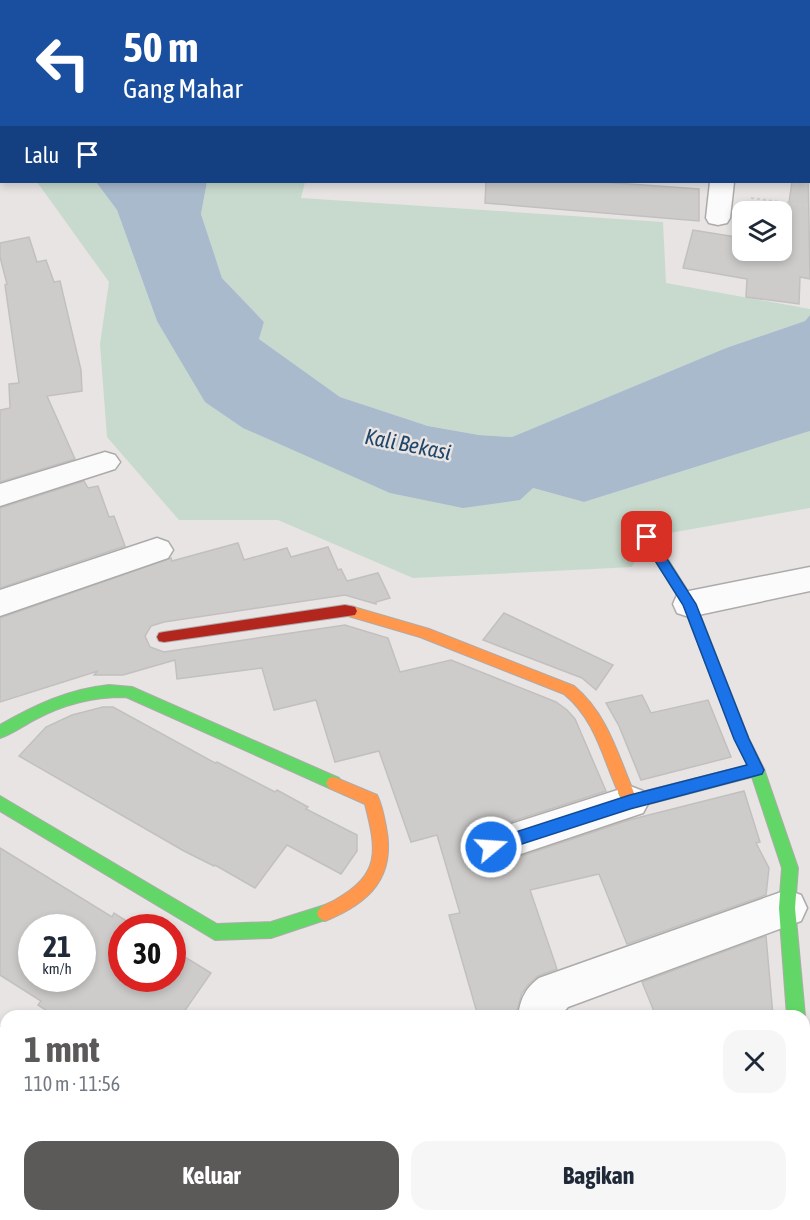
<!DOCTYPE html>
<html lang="id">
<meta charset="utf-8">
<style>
body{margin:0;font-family:"Asap Condensed",sans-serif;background:#f6f6f7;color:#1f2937;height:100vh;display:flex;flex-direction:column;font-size:22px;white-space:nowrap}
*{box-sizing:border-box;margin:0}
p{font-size:20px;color:#747a83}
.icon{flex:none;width:33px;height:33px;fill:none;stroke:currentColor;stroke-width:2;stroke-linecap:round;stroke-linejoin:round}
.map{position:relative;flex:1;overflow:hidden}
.panel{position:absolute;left:0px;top:1010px;width:810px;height:212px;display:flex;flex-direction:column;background:#fff;border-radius:18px 18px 0 0;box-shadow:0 3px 9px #0003}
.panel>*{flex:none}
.guide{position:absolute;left:0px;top:0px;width:810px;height:183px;box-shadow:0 3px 9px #0003;background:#1a4fa0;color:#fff;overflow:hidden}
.buttons{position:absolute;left:732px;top:201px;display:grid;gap:12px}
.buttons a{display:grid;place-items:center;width:60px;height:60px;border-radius:12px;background:#fff;box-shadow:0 3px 9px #0003;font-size:30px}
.speed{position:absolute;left:18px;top:914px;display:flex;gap:12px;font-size:30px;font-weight:700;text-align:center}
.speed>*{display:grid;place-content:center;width:78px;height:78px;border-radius:50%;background:#fff;box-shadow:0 3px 9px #0003;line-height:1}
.speed small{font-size:15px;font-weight:400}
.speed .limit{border:9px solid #d22;background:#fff;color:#111}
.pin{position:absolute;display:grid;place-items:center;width:51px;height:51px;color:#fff;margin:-26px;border-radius:12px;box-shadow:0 3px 9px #0006}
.me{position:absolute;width:66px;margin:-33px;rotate:72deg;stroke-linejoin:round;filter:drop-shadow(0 0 4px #0008)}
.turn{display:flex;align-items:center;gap:21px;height:126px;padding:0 24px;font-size:27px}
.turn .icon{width:78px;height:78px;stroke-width:2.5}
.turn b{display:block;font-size:42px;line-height:51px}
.then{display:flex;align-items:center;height:57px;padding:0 24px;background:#0003;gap:12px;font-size:22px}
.round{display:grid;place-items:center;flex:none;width:63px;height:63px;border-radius:18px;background:#f6f6f7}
.headline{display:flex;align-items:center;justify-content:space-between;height:102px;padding:0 24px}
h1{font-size:36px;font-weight:700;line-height:45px;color:#5c5a59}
.button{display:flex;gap:12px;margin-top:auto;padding:12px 24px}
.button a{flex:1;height:69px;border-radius:18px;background:#5c5a59;color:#fff;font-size:24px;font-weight:700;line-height:69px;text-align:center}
.button a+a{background:#f6f6f7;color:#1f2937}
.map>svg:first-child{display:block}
</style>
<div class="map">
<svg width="810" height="1220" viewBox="0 0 810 1220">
<rect width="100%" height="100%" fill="#e7e4e3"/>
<!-- green -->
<g fill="#c8dacd">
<polygon points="37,182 96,182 117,210 157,321 533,488 584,502 810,431 810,508 647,537 632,567 413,578 278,520 179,520 107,437 100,344 109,282"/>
<polygon points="207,182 305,182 301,198 663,222 666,283 810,309 810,315 805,321 726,348 512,437 479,435 428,426 340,397 259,339 264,322 222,278 201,214"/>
</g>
<!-- water -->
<polygon fill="#a9bacd" points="96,182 207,182 201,214 222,278 264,322 259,339 340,397 428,426 479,435 512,437 726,348 805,321 810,315 810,431 584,502 533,488 520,500 463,508 390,493 243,428 205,402 157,321 117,210"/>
<!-- building -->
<g fill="#cecccb" stroke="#c2c0bf" stroke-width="1.5" fill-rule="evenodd">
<polygon points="808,168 810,279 800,277 799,304 746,297 747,279 683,268 693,230 742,238 742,250 782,250 792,182 808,182"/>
<polygon points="486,182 602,182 699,189 699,221 485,203"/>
<polygon points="29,237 37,262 46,260 54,282 60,281 81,370 82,391 47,396 75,459 0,482 0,410 10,408 9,384 19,383 5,285 7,284 0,257 0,243"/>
<polygon points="84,481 88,488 98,486 109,517 114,516 125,546 0,588 0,508"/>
<polygon points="238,543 244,560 287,548 291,557 328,547 338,570 341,569 347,581 378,573 390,598 376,602 376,604 345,595 164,622 151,626 145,636 150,647 164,652 345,625 388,638 400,672 451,660 556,702 567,710 575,719 606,791 476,833 470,846 476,861 492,866 629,820 744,791 760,842 756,843 769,868 766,895 627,944 599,874 530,890 557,969 538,976 529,984 522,993 517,1010 496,1016 478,1016 449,915 460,913 437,835 411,842 379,751 335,762 316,700 274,710 262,668 177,679 175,660 123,675 94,675 98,671 0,702 0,618 171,558 172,561"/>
<polygon points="504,613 548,634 613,665 596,690 582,678 483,640"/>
<polygon points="642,695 651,713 708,700 731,757 641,780 619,726 606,703"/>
<polygon points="103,707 113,707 215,763 217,762 275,792 277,790 308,807 306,809 357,835 357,851 341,874 287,845 255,888 215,865 214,866 184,851 19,756 46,727 72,715"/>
<path d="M0,848L112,917L114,913L136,927H122V978H172V949L211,973L181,1016H55L38,1005L41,1001L0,975ZM32,927H82V978H32Z"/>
<polygon points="766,936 773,1016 656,1016 642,982"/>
</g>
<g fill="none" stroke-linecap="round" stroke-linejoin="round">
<defs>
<g id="street">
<polygon points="695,0 715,0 715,2 696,2"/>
<polygon points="800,0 810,0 810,8 808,2 799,2"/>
<rect x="808" y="152" width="2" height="14"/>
<polygon points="710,182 734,182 730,218 727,223 718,225 709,223 706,218"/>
<polygon points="105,452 115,455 120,462 115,469 0,506 0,484"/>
<polygon points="157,538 168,542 173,550 168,558 0,616 0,590"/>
<polygon points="810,567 810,591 689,617 677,613 673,604 677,595 689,591"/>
<polygon points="630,786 643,791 649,802 643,813 491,864 477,859 472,847 477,835"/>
<path d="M787,890L801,895L807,908L801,921L568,1007L560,1016H518C521,998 525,989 539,978Z"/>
<polygon points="0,1027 6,1029 6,1073 0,1071"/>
<polygon points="0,1082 6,1084 6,1130 0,1128"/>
<polygon points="804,1097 810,1099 810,1220 781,1220 781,1215 804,1215"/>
<polygon points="60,1215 106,1215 105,1220 59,1220"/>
<polygon points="178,1215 232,1215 234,1220 180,1220"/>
<polygon points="507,1215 553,1215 552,1220 506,1220"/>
</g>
<g id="fast">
<polygon points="647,532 652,534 696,604 749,739 764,769 798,868 795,908 805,1016 804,1017 804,1016 787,1016 779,908 782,868 752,777 630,809 625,807 618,793 621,788 626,786 631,788 634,794 748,765 735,739 683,605 641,537"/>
<path d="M109,685L132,687L339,778L342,783L339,788L334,789L329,788L126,697C92,697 64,704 34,720C23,726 12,734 0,738V725C35,705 69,689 109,685Z"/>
<polygon points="0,796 217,924 271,922 325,905 331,908 333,913 331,918 271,938 215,940 0,811"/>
</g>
<g id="slow">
<path d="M350,606L429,629L574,686C607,713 618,755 634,793L631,798L626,800L621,798C603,761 597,721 564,694L420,637L345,615L343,611L345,607Z"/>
<path d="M334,777L377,795C382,805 384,816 386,827C396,877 370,903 325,921L319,918L317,913C320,905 328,904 335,900C381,874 377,851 365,804L329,788L326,783L329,778Z"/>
</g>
<polygon id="jam" points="345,605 355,607 357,611 355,615 164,642 159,641 157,637 159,633 164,632"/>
</defs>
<!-- street casing -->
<use href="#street" stroke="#adabaa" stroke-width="3"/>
<!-- fast casing -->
<use href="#fast" stroke="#adabaa" stroke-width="2"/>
<!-- slow casing -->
<use href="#slow" stroke="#adabaa" stroke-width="2"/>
<!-- jam casing -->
<use href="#jam" stroke="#adabaa" stroke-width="2"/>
<!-- path -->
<polyline stroke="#d0d0cf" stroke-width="2" stroke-dasharray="3 3" stroke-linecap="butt" points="751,198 810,206"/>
<!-- street -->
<use href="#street" fill="#fbfbfb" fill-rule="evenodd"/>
<!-- fast -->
<use href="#fast" fill="#63d668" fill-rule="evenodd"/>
<!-- slow -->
<use href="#slow" fill="#ff974d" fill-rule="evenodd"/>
<!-- jam -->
<use href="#jam" fill="#b3261e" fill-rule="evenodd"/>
</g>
<!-- route -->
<polygon fill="#1a73e8" stroke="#114b97" stroke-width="1.5" points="647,532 651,534 696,604 749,739 764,770 762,774 630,809 491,854 486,852 483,847 486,842 491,840 630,795 747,765 734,739 683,605 640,537"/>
<g text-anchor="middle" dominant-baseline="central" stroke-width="5" stroke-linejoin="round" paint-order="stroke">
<!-- water labels -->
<g font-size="22" font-style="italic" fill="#1d466c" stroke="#e9e3e1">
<text transform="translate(408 444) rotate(11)">Kali Bekasi</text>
</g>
</g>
</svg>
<div class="buttons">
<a><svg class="icon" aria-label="layers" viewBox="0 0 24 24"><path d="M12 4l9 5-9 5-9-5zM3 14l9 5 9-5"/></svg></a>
</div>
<div class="speed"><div>21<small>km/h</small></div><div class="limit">30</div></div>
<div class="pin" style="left:647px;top:537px;background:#d93025"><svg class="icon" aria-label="arrive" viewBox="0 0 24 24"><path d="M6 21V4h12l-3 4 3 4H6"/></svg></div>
<svg class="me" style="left:491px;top:847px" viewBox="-20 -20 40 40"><circle r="17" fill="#1a73e8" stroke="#fff" stroke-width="3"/><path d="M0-11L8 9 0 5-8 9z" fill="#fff"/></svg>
<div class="guide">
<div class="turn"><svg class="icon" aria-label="left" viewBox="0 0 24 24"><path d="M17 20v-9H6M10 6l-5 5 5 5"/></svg><div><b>50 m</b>Gang Mahar</div></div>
<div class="then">Lalu<svg class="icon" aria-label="arrive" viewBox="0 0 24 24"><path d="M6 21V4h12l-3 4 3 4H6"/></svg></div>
</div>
<section class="panel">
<div class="headline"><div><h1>1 mnt</h1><p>110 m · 11:56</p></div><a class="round"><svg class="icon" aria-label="close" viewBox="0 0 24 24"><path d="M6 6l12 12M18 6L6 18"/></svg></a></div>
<div class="button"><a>Keluar</a><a>Bagikan</a></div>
</section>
</div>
